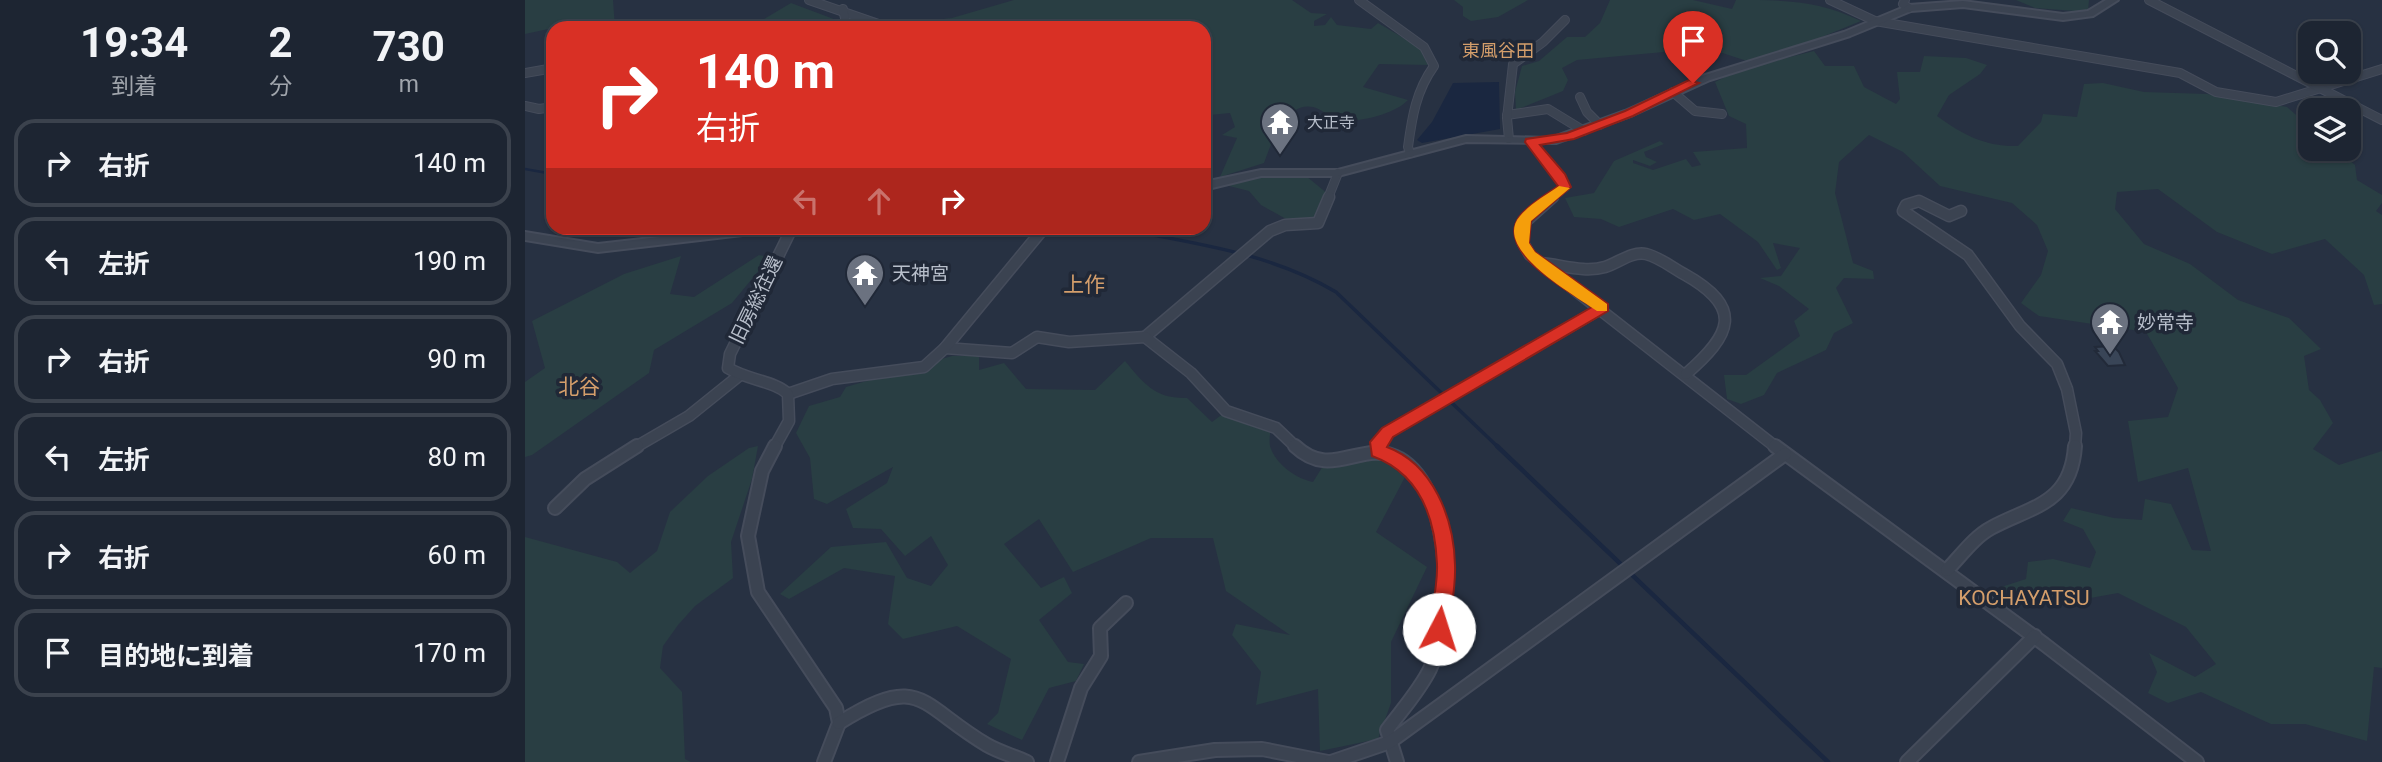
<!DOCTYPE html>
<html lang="ja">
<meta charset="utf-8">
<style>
body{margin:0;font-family:Roboto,"Noto Sans JP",sans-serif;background:#2a313e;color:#f1f3f6;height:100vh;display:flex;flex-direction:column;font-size:26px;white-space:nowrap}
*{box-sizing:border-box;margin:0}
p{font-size:23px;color:#a0a5ac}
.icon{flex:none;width:38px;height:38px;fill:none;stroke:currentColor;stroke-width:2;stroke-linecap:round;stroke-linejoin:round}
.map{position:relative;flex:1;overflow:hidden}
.drawer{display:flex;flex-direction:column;background:#1d2532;width:525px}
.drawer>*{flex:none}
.banner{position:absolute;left:21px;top:21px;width:665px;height:214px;border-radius:21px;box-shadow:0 2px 5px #0004,0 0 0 2px #3b424d;background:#d93025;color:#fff;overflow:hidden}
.fabs{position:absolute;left:1773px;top:21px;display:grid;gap:14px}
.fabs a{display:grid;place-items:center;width:63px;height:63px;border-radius:14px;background:#1d2532;box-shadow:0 2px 5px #0004,0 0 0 2px #3b424d;font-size:35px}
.pin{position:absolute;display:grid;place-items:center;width:60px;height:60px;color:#fff;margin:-72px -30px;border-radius:50% 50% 50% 0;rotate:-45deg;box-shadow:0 0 7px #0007}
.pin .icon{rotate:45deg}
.me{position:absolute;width:77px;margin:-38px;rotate:5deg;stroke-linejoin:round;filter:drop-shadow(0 0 5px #0008)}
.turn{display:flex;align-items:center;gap:24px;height:147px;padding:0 35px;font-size:32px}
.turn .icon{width:91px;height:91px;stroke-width:2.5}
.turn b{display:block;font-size:49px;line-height:60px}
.lanes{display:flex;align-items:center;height:66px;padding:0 35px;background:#0003;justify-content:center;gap:35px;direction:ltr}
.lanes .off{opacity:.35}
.eta{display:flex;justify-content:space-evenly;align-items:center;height:119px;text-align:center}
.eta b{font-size:42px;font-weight:700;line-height:49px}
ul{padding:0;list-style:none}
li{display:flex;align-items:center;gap:21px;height:88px;margin:0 14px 10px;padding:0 21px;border:4px solid #3b424d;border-radius:21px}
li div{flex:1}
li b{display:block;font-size:26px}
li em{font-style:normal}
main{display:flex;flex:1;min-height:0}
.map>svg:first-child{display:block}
</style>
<main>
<section class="drawer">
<div class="eta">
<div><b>19:34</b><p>到着</p></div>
<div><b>2</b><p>分</p></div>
<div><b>730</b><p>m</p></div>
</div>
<ul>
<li><svg class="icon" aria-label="right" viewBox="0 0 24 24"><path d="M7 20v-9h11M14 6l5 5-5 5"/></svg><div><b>右折</b></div><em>140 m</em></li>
<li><svg class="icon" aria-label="left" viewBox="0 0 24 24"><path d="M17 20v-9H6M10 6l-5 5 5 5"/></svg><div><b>左折</b></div><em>190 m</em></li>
<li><svg class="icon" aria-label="right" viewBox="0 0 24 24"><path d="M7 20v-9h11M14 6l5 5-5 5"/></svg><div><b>右折</b></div><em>90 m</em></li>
<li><svg class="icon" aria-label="left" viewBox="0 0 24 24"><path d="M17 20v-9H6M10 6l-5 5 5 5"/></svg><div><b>左折</b></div><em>80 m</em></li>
<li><svg class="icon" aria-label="right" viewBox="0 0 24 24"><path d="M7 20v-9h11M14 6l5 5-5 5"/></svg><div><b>右折</b></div><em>60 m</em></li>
<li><svg class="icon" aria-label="arrive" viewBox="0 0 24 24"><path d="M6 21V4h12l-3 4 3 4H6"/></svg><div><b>目的地に到着</b></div><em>170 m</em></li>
</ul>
</section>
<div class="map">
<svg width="1857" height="762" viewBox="0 0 1857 762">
<rect width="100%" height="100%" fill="#273142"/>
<!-- green -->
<g fill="#293e43">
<polygon points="0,0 88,0 90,28 28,28 0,34"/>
<path d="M489,0H767L786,13L802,14L789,21V26L800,25L806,17L812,25L846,29L853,23L894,47L903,65L854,64L838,87L883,100C870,114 832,124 812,119C804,117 797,109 788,107C760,101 746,144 739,163L695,177L712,138L697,135L710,127L705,113L685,115L679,119V28H524L523,19H499L486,28H395L400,21L427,18Z"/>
<polygon points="929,0 1003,0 973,17 946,21 938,16 938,7"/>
<path d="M1085,0H1168L1207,9L1211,0C1258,0 1293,0 1336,21L1292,39L1222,61L1182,48L1052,60L1037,68L1043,80L1038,91L991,110L990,92L997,66L1014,61L1042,37H1060L1075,23Z"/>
<polygon points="1491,0 1564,0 1563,12 1510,8"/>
<polygon points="266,3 314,21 301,28 224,28"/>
<path d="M1289,51L1300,66H1329L1339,87L1371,104L1375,99L1372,72H1395L1399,56L1441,58L1462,65L1455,74L1424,95L1412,116C1438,135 1461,147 1493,146L1516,122L1518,114L1552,117L1559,84L1578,83L1619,92L1682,94L1762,107L1785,127V149H1811L1830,165L1832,180L1857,195V203L1851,211L1857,215V304L1849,305L1839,275L1800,239L1747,254L1692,232L1633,189L1592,192L1590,209L1619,244L1665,264L1713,300L1764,318L1796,349L1779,356L1784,390L1795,400L1808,423L1788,449L1814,465L1857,451V668L1849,667L1842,741L1780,724H1746L1676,692L1643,703L1623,693L1632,672L1624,653L1670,677L1691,664L1661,627L1593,593L1532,604L1473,588L1501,579L1503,562L1528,559L1565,568L1571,552L1558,529L1538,521L1546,508L1589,518L1617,520L1620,499L1646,504L1667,550L1686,551L1663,468L1613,482L1603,421L1643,417L1653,388L1621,332L1514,316L1496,303L1516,275L1523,251L1512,225L1487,203L1415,186L1378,152L1344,135L1314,162L1310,193L1328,263L1348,271L1349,279L1319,278L1311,288L1328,323L1309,333L1301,350L1252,373L1239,395L1216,404L1202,399L1199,375H1221L1275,336L1269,321L1284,309L1254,286L1235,278L1256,276L1275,248L1248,243L1256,268L1252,270L1233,242L1195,214L1169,220L1148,209L1094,227L1076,219L1049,217L1040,198L1069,193L1089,161L1135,141L1139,144L1119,152L1121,157L1132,162L1125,166L1108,160V163L1128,170L1161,159L1167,167L1176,165L1168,152L1222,148L1221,124L1204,116L1190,82L1216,69Z"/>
<polygon points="781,176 803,194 790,219 770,224 736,205 724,191 696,184 725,178"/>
<polygon points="234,255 245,257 207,303 129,350 124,373 7,455 0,457 0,382 20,368 7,321 99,274 156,256 145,294 169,297"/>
<path d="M427,356H454V370L479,363L501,389L570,390L600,361C619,384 631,399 662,398L687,422L699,413L746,428C745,433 744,441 745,446C750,464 772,479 788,482L798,466L852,455L880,477L851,532L902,567L866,642V703L853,739L795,751L793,689L731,705L736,672L707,635L711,624L765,635L701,591L688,538H626L548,572L514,519L479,544L516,588L539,577L547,593L514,620L543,662L559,664L551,681L524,688L497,740L462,724L473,713L486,659L432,626L378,639L363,624L370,576L319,568L264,599L255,594L306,547L361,542L382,578L406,586L423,565L406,536L380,556L356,529L328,528L321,509L362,483L368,467L302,504L289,499L285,458L271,433L284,406L315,397L321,387Z"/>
<polygon points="233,446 227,479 206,542 208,578 170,606 153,625 138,646 135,668 157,692 160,759 166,762 0,762 0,537 92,562 105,573 132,551 145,512 183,476 224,448"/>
</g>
<!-- water -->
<polygon fill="#1a2740" points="974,82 975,129 897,143 892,140 907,122 928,83"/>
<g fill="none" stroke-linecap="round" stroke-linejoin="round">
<!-- stream-far2 -->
<polyline stroke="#1a2740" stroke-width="2.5" points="0,169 28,174"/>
<!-- stream-far1 -->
<path stroke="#1a2740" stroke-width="3.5" d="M591,228C666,243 744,252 811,292L974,448"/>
<!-- stream -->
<polyline stroke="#1a2740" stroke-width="4.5" points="972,446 1303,762"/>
</g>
<!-- building -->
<polygon fill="#394557" stroke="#222a39" stroke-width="2" points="1588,346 1594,352 1600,365 1583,366 1570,351 1573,351 1570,347"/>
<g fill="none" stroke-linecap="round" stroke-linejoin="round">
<defs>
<g id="minor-far2">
<polyline points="284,0 365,28"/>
<path d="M834,0L899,47L909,66C891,91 887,117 883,147L885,153"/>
<polyline points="1305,0 1350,21 1655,73 1691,92 1751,102 1857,69"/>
<polyline points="1380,0 1378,4 1384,8"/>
<polyline points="1624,0 1857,120"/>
<polyline points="318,9 322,28"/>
<polyline points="0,73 23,69"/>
<polyline points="1148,92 1170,111 1197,114"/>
<polyline points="1055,97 1062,112 1075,125"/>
<polyline points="0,106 14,109 28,107"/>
<polyline points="982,115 1023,109 1059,131"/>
<polyline points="984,139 982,118 988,64 1018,42 1040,20"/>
<polyline points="1006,142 1040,187 1026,198"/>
<polyline points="803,198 813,173"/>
</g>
<g id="minor-far1">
<polyline points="1028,197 999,223 998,243 1005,255 1252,448"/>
<polyline points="1436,211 1424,216 1394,201 1381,205 1378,211 1443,255 1495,326 1532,364 1542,389 1551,433 1550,448"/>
<path d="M1016,263C1037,265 1060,273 1080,267C1093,263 1107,251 1121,254C1134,257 1148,268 1159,274C1220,308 1206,335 1161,374"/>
<polyline points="620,337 745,231 760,225 793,223 804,197"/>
<polyline points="420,348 487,353 512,337 544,342 620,337 666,373 701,411 751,428 772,448"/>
<polyline points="263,394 307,379 399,367 420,348 519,228"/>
<polyline points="109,448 164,416 215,375"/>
<path d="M249,448L264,421L263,394C250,381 222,380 203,368L205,354L267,228"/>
<polyline points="853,448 854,442 863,432 1077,308"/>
</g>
<g id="minor">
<polyline points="250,446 237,471 223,536 233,592 311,708 314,723 299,762"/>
<path d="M770,446C808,482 837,437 875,459C928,490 929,620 905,669C895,690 876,711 862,730L872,762"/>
<polyline points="1250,446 1519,644 1672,762"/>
<polyline points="853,451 854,446"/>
<polyline points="30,508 60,479 112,446"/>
<path d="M1422,570C1435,557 1449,537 1466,528C1506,506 1546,505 1550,446"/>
<path d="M314,723C397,671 394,705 462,745C474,752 489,756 502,762"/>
<polyline points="532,762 556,688 576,656 575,628 601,603"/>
<polyline points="614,762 690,750 737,749 803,762"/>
<polyline points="806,762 865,742 1260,454"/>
<polyline points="1382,762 1510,636"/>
</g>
<g id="tertiary">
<polygon points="1581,0 1593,0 1568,16 1538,20 1438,7 1386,11 1325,36 1185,80 1108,115 1031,143 941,142 813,176 736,176 679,190 679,182 736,170 813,170 941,136 1026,138 1100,111 1177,76 1319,32 1384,5 1438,1 1538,14 1563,11"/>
<polygon points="214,228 249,228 243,232 73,252 0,240 0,232 73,244"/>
</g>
</defs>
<!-- minor-far2 casing -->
<use href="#minor-far2" stroke="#454c5b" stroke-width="10"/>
<!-- minor-far1 casing -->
<use href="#minor-far1" stroke="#454c5b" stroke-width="13"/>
<!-- minor casing -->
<use href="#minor" stroke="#454c5b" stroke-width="16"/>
<!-- tertiary casing -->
<use href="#tertiary" stroke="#454c5b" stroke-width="4"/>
<!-- minor-far2 -->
<use href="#minor-far2" stroke="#3b4351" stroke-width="8"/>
<!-- minor-far1 -->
<use href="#minor-far1" stroke="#3b4351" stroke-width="10"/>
<!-- minor -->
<use href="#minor" stroke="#3b4351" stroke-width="12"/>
<!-- tertiary -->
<use href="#tertiary" fill="#3b4351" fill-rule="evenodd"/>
</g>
<!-- route -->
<path fill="#d93025" stroke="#8d1f18" stroke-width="2" d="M1164,80L1174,83L1108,116L1049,139L1015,145L1040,174L1046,187L1006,221L1004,243L1010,252L1083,304V311L868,437L862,447C908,464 929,518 930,565C931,586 926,608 924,629L921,636L914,638L907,636L904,629C907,608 913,585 912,564C910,516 894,473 847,456L845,442L857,428L1067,307C1044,291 970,252 994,217C1003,205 1021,195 1033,186L1000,142L1001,139L1042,133L1100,111Z"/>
<!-- slow -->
<path fill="#f59e0b" d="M1034,186L1045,188L1006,221L1004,243L1010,252L1082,304V311H1072C1050,295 966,249 995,216C1005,204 1021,195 1034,186Z"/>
<!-- icons -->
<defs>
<symbol id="temple-pin" viewBox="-11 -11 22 30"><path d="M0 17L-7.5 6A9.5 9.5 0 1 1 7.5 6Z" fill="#6b7280" stroke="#202837"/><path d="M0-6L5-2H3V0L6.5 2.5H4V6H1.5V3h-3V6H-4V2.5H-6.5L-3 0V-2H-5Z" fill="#fff"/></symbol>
</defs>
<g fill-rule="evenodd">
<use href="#temple-pin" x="733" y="100" width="44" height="60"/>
<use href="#temple-pin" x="318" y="251" width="44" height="60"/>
<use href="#temple-pin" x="1563" y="300" width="44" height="60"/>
</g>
<g text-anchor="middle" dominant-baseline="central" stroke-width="7" stroke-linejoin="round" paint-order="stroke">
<!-- far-poi labels -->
<g font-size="16" fill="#b8bfcb" stroke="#202837" text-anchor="start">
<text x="782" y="122">大正寺</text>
</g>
<!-- far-neighbourhood labels -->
<g font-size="18" fill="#d49e6b" stroke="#202837">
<text x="973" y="50">東風谷田</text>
</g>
<!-- poi labels -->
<g font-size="19" fill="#b8bfcb" stroke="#202837" text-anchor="start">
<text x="367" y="273">天神宮</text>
<text x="1612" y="322">妙常寺</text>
</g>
<!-- street labels -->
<g font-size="19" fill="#b8bfcb" stroke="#202837">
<text transform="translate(231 300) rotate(-64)">旧房総往還</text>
</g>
<!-- neighbourhood labels -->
<g font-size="21" fill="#d49e6b" stroke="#202837">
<text x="559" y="285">上作</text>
<text x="54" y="387">北谷</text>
<text x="1499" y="598">KOCHAYATSU</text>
</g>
</g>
</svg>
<div class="fabs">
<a><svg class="icon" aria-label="search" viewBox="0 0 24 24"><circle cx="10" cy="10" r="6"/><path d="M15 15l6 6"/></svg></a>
<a><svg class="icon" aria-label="layers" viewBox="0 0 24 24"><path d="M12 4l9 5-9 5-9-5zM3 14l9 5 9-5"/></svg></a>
</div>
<div class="pin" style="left:1168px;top:83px;background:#d93025"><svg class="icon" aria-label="arrive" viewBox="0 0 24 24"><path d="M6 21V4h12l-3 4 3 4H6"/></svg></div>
<svg class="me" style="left:914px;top:629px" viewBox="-20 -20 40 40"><circle r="19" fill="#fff"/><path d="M0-13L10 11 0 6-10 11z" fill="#d93025"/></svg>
<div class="banner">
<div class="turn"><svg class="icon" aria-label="right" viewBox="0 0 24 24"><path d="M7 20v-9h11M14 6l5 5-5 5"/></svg><div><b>140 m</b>右折</div></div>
<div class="lanes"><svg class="icon off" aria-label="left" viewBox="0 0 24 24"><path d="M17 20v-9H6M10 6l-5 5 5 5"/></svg><svg class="icon off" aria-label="ahead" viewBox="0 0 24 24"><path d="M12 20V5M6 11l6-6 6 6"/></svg><svg class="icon" aria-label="right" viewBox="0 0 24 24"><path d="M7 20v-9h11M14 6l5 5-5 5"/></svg></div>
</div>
</div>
</main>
